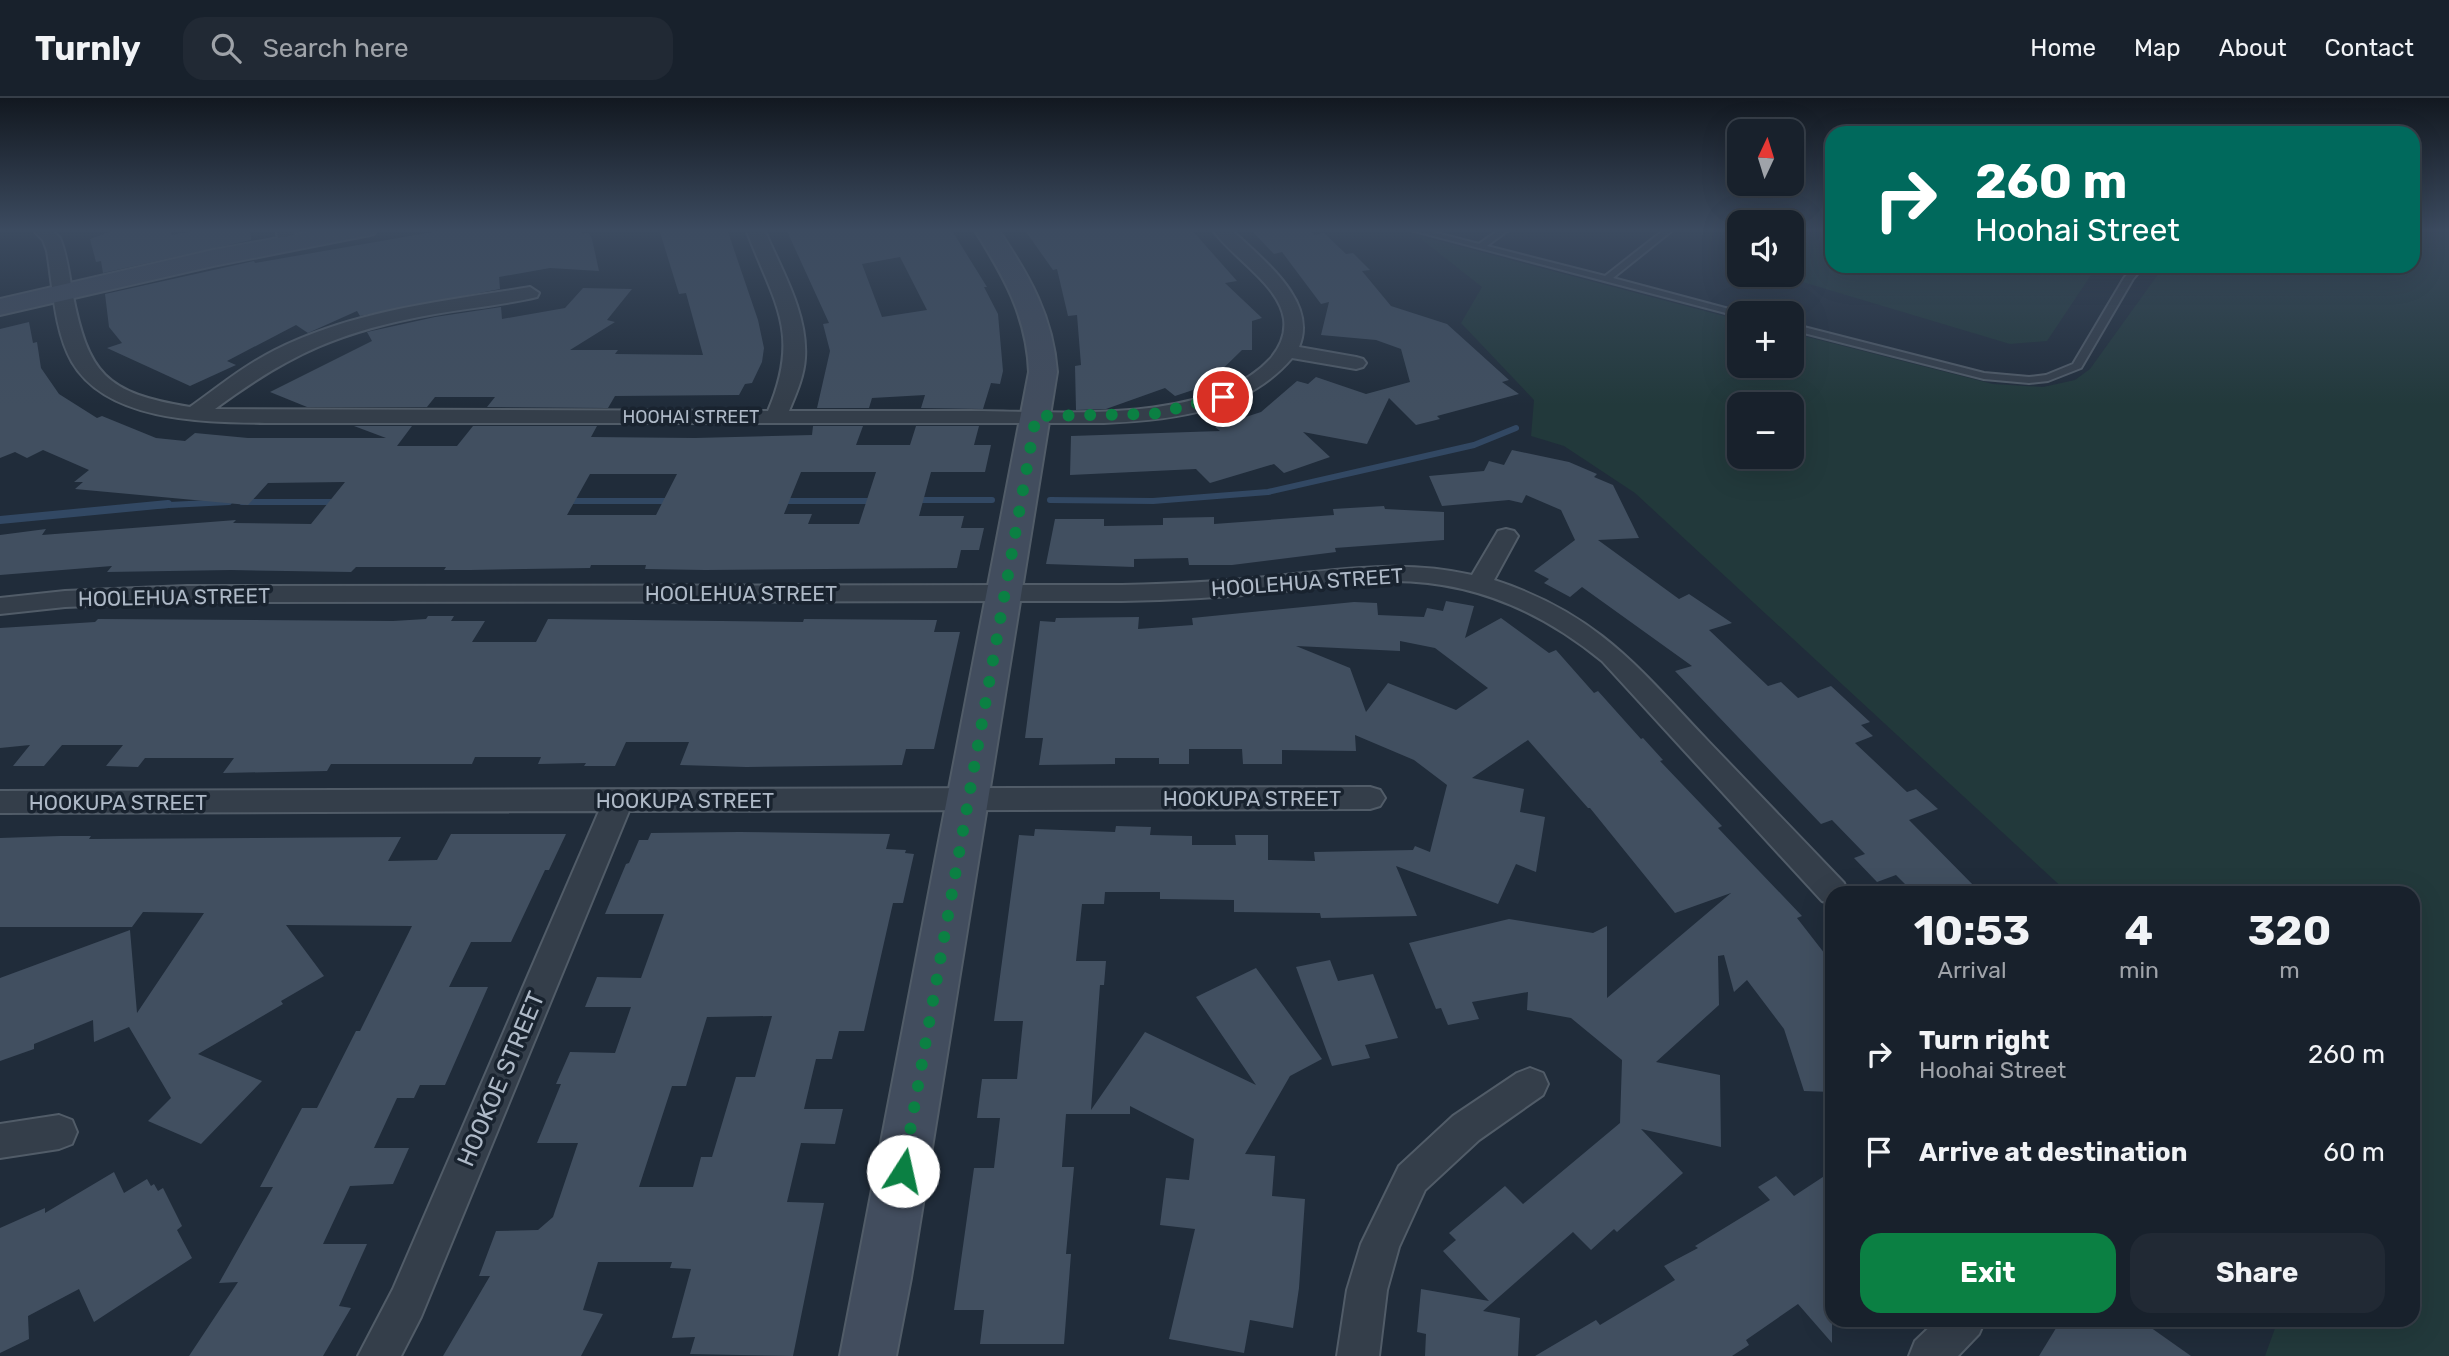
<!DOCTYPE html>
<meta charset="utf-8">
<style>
body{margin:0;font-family:Rubik,sans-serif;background:#212934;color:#f1f3f6;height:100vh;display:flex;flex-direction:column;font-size:26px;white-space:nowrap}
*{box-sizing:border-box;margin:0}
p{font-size:23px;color:#9fa3a9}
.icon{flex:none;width:38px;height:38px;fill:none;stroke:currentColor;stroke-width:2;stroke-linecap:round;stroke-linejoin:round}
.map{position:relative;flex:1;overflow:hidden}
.details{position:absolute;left:1825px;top:788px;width:595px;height:441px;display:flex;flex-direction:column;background:#18212c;border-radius:21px;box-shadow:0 7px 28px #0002,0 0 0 2px #363e48}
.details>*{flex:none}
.hud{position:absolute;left:1825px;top:28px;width:595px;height:147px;border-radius:21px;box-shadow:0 7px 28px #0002,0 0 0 2px #363e48;background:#00695c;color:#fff;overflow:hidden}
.needle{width:46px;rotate:4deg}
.fabs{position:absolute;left:1727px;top:21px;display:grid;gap:14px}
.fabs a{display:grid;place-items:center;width:77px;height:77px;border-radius:14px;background:#18212c;box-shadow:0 7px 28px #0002,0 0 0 2px #363e48;font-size:35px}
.pin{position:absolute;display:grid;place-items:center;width:60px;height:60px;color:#fff;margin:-30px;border:4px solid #fff;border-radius:50%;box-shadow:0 2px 7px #0007}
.me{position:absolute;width:77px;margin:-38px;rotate:10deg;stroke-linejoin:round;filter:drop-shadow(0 0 5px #0008)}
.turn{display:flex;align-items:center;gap:24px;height:147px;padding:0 35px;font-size:32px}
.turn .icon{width:91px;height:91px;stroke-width:2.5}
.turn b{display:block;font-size:49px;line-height:60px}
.eta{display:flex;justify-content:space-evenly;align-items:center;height:119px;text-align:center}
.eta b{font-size:42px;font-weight:700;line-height:49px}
.cta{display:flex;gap:14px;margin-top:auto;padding:14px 35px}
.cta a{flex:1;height:80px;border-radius:21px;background:#0b8043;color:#fff;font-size:28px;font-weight:700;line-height:80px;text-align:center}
.cta a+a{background:#212934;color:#f1f3f6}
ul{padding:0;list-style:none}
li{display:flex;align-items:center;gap:21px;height:98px;padding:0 35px}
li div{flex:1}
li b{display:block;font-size:26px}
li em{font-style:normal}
header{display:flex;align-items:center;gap:42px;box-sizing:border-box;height:98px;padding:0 35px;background:#18212c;border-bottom:2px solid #363e48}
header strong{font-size:33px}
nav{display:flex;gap:38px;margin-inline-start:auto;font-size:24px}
.search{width:490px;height:63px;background:#212934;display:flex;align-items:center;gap:18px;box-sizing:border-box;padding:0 24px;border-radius:21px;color:#9fa3a9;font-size:26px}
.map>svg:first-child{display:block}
</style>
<header>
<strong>Turnly</strong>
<div class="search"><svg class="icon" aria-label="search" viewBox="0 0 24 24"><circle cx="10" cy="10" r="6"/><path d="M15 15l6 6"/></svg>Search here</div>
<nav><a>Home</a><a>Map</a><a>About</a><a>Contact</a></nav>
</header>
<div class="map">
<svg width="2449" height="1258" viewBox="0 0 2449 1258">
<rect width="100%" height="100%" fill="#202c3a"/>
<!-- green -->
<g fill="#22393b" fill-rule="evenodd">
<polygon points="1792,131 1832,131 1832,168 2097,168 2047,243 2010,246 1779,177 1792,177"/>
<path d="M2413,131H2449V1258H2265L2278,1222H2413V794H2067L1635,395L1564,348L1531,338L1534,302L1461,225L1482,189L1416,137L1739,222L1740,268H1792V235L1993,286L2043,289L2075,282L2090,271L2164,168H2413ZM1740,306H1792V359H1740Z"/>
</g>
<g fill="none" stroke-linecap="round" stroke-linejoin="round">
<!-- stream-far1 -->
<g stroke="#324863" stroke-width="6">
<polyline points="914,402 992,402"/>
<polyline points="1050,402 1153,403 1268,394 1474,347 1516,330"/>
<polyline points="564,403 674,403"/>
<polyline points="781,403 877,403"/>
<polyline points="242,404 338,404"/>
<polyline points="149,408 229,404"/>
</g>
<!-- stream -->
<polyline stroke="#324863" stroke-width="8" points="0,422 168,406"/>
</g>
<!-- building -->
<g fill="#414f60" fill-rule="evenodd">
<polygon points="117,131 169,131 172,137 205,131 250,131 251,142 103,175 101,163 96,164 90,141"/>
<polygon points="450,131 581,131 582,136 589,135 592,141 599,173 550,170 499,179 500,191 360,218 357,213 308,235 296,227 227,263 236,267 190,288 107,250 122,245 109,229 105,196 254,163 255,165"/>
<polygon points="659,131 727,131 758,222 764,250 762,264 752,285 745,286 739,297 615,298 608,310 487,309 495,299 435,299 427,309 307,309 270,294 372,243 367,234 435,219 501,209 502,221 565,210 583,190 632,191 607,222 615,224 570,252 618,252 615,256 703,257 686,195 679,196"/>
<path d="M786,131H951L987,189H984L998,216L1003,273L1000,286L991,285L983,311L921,310L925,297L872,300L869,310H817L830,253L823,226L829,225ZM900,159L927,212L882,219L862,166Z"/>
<polygon points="1024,131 1191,131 1237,183 1225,185 1262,220 1252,223 1252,252 1242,252 1205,288 1175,298 1165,290 1106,311 1076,312 1075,268 1081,267 1077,217 1068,218 1057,171 1053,172"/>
<polygon points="1250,131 1308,131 1315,137 1324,135 1346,156 1353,155 1370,172 1362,173 1391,208 1447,226 1509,282 1502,284 1519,296 1437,318 1440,321 1416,327 1389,300 1367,346 1303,334 1330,359 1284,375 1274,366 1210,385 1196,371 1070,377 1071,338 1220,333 1215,329 1261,314 1297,283 1308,286 1316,279 1366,296 1410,284 1401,251 1376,242 1321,237 1329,204 1321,206 1282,154 1274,156"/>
<path d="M29,224L33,245L37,244L41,270L59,296L97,320L102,318L156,340L185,343L195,335L248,340H386L354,328H412L397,348H457L473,328H597L591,339L695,340L812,337L813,328H863L856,347H910L916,328H979L974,347H991L985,374H931L919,418H964L961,430H984L979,452H961L957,470L705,472L645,471L646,467H591L590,470L470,472H444L446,469H356L351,474L231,472L107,474L112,468L0,477V437L46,431L42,437L236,422L233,425L311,426L345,384L268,385L248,407L75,391L83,384H74L89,372L43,352L27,360L15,354L0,360V231ZM801,374H876L859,426H808L812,416H784ZM590,376H677L656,417H567Z"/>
<polygon points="1512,352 1569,364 1597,376 1594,379 1613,387 1639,440 1598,442 1679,501 1689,496 1732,525 1709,532 1768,588 1781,584 1798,600 1831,588 1870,624 1861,627 1873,638 1855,645 1907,694 1916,691 1938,711 1909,722 1980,794 1913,794 1896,777 1877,784 1854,760 1865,756 1832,722 1821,726 1675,573 1692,568 1582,489 1570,499 1544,485 1549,481 1534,473 1575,442 1561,412 1526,397 1522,405 1509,402 1442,408 1429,378 1484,373 1489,363 1504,367"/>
<polygon points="1384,408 1385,411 1444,414 1444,442 1335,450 1336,454 1232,467 1189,467 1188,460 1134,461 1134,469 1046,466 1055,421 1104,421 1104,428 1163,427 1163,420 1214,419 1214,426 1334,417 1333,411"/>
<path d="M1446,503L1474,508L1465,540L1501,520L1549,555L1556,552L1594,595L1598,593L1641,641L1643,640L1663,662L1660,663L1722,728L1718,730L1802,818L1797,820L1832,865V994L1804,993L1784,931L1747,882L1734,894L1724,857L1718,858L1719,907L1656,964L1720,977L1721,1049L1641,1031L1683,1075L1617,1134L1614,1131L1591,1152L1573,1134L1483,1213L1520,1220L1518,1258H1425L1426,1236L1417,1234L1421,1191L1489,1203L1443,1153L1456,1142L1449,1135L1505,1088L1523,1106L1620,1025L1622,962L1571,920L1527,912L1528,894L1472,904L1479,921L1448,927L1441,910L1436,911L1409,845L1509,821L1593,835L1607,828V900L1731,795L1675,815L1590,710H1588L1528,642L1472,680L1524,691L1520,714L1545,719L1536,774L1516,766L1498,806L1396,768L1417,818L1321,820L1320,815L1234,814V802L1160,801V794H1105L1104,806H1082L1076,863H1106L1104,887H1100L1091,1012L1145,934L1256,987L1196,899L1256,870L1322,961L1290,978L1245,1056L1275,1058L1272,1098L1305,1101L1299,1190L1293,1230L1250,1222L1244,1255L1169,1241L1195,1131L1160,1127L1166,1080L1189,1082L1194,1041L1130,1008V1016H1066L1062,1069H1074L1066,1156H1071L1064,1246H980L984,1212H954L974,1070H994L1000,1020H977L982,981H1017L1023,923H994L1019,737L1034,738L1035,731L1115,734L1116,728L1151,729L1150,737L1192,738V747H1236L1235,737H1268V762L1315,763L1314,754L1413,752L1415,748L1430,754L1447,687L1414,662L1355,637L1356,653L1282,652V666H1243L1242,651H1189V666H1159V660H1115V666L1039,667L1043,640H1025L1040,523L1055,524L1056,520L1139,519L1138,531L1193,527L1192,520L1354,504L1377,505L1378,517L1424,519L1427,510L1443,513ZM1400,543L1435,550L1488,590L1456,612L1388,585L1366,614L1350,570L1296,548L1400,553Z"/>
<polygon points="428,518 454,518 451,523 485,523 472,544 536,544 548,521 803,524 804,521 937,522 934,534 960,534 934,651 906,651 902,667 746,669 680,667 689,644 626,644 615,668 584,668 586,665 538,666 541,659 475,659 472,666 331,666 327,673 223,675 234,660 145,660 138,669 106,668 123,647 62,647 44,668 13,668 30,647 0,650 0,530 95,524 98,521 393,523 426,521"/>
<path d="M739,734L890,736L886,751L906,752L905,755L914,756L903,805H893L864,933H839L832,961H816L804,1011H843L835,1046L801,1045L787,1104L824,1105L793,1258L690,1256L695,1239L672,1240L691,1171L670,1170L672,1164H598L583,1212L603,1216L581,1258H443L490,1178H479L496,1133L538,1132L553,1119L578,1045H537L561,986H556L570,954L615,955L631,909H585L597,879L641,880L664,816H605L626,766L629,765L639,742H648L651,735ZM772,918L755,979H736L712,1059H701L693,1089H639L672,988H686L707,919Z"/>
<polygon points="451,736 566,736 549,772 545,772 511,844 471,844 449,889 488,889 445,987 420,987 414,1000 397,1000 374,1050 409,1050 393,1086 350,1088 323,1146 367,1146 339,1208 351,1210 323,1258 189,1258 238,1184 219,1185 273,1089 260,1089 302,1010 317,1010 356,933 360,933 412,828 286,827 324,878 281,903 283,906 198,956 262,983 201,1046 148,1023 171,1000 129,929 94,944 93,922 34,946 34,951 0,963 0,880 130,832 137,915 204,815 143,814 132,829 0,829 0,740 60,738 91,738 89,741 401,739 388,763 437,762"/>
<polygon points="1330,862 1338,883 1373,876 1398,940 1365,947 1370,960 1332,968 1296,869"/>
<polygon points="1832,1073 1832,1245 1798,1206 1746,1242 1749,1247 1732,1258 1535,1258 1596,1222 1600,1227 1675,1182 1664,1168 1698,1150 1695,1148 1770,1102 1758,1089 1776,1078 1794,1098"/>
<polygon points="114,1074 124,1095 147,1081 151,1088 154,1086 158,1093 163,1090 182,1128 177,1132 192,1160 94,1224 79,1191 28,1218 29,1241 0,1255 0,1130 45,1110 45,1115"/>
<polygon points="2061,1222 2140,1222 2191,1258 2039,1258"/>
</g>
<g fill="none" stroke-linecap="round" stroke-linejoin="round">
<defs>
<g id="lane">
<polygon points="1407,131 1421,131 1479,146 1500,131 1510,131 1487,148 1605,178 1665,131 1674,131 1613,180 1744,215 1737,218"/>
<polygon points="2134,168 2144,168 2133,181 2081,270 2048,283 2029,285 1984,281 1792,232 1792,226 1984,275 2029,279 2046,277 2073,266 2124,180"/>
</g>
<g id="street">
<path d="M32,131H51L60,140C67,157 69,175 72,193C88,276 105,295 190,309C218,289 245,267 275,252C354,212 444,203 530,189L539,195L537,199C504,207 469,210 435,216C344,232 290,255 215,311L768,313C802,233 773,204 746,131H764C781,171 808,215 805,260C804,278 796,296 789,313C850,313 910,313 970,313C1055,313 1209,328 1271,260C1280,249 1286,236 1284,221C1279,186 1231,159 1212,131H1231C1260,160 1319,202 1299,249L1356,259L1363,261L1366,265L1363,269L1356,271L1292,260C1246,314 1172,322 1104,325H265C204,324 107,324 72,264C54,232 53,188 47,153L43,142Z"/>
<polygon points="276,131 294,131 295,145 292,149 280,149"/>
<path d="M1506,431L1514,433L1518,438L1494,482C1596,515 1637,568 1708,643C1753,690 1799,738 1844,785L1848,794H1832V806L1822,803L1602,563C1541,513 1473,483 1393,483C1354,483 1315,490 1276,494C1225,499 1174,502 1122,503L187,504L65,509L0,516V500L65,493L187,488L1122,487C1170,486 1218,484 1266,479C1336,472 1403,461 1472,477L1498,433Z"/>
<polygon points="1370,689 1380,692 1385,700 1380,708 1370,711 629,713 421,1219 401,1258 358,1258 393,1191 599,713 0,715 0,693"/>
<polygon points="1530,970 1543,975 1548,986 1543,997 1479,1042 1425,1092 1399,1149 1387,1192 1379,1258 1337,1258 1347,1192 1361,1146 1399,1068 1453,1018 1517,975"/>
<polygon points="59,1017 72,1022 77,1034 72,1046 59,1051 0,1060 0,1026"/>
<polygon points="1937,1222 1985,1222 1979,1236 1958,1258 1909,1258 1915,1243"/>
</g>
<g id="secondary">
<polygon points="327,131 377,131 374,136 365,138 213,168 0,217 0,201 213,152"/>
<path d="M974,131H998C1029,177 1053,218 1057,274L911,1180L896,1258H840L1029,274C1027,218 1003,177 974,131Z"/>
</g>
</defs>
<!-- lane casing -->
<use href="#lane" stroke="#515c68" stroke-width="4"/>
<!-- street casing -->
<use href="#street" stroke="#515c68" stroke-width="4"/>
<!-- secondary casing -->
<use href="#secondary" stroke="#515c68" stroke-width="4"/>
<!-- lane -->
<use href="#lane" fill="#343e4a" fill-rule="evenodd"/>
<!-- street -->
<use href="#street" fill="#343e4a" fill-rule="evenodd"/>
<!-- secondary -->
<use href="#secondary" fill="#424d5e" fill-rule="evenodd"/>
</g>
<!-- sky -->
<linearGradient id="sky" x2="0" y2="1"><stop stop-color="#121820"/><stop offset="0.43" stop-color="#3c4b60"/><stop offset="1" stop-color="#3c4b60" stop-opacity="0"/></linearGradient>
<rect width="2449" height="307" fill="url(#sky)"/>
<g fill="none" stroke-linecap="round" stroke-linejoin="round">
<!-- route -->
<polyline stroke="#0b8043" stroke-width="12" stroke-dasharray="0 21.6" points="903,1073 1036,318 1153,316 1223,299"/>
</g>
<g text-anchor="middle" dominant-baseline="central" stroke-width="7" stroke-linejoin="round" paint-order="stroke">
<!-- far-street labels -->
<g font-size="18" fill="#aeb9c7" stroke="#19232f">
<text x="691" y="319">HOOHAI STREET</text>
</g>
<!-- street labels -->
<g font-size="21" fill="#aeb9c7" stroke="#19232f">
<text transform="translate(1307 484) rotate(-4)">HOOLEHUA STREET</text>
<text x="741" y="495">HOOLEHUA STREET</text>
<text transform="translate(174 499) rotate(-1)">HOOLEHUA STREET</text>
<text x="1252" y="700">HOOKUPA STREET</text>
<text x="685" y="702">HOOKUPA STREET</text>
<text x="118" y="704">HOOKUPA STREET</text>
</g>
<!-- near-street labels -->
<g font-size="24" fill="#aeb9c7" stroke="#19232f">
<text transform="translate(501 981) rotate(-67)">HOOKOE STREET</text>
</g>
</g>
</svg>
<div class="fabs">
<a><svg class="needle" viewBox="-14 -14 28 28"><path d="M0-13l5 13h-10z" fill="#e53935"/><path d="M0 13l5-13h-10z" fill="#9fa3a9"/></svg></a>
<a><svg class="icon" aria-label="sound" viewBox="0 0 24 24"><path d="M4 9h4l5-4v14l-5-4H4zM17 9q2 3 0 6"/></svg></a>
<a>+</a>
<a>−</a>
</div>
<div class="pin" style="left:1223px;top:299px;background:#d93025"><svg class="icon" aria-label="arrive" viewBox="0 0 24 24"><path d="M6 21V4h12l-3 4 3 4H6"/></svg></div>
<svg class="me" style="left:903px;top:1073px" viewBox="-20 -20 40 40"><circle r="19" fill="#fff"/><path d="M0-13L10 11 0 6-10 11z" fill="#0b8043"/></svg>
<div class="hud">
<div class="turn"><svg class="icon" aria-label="right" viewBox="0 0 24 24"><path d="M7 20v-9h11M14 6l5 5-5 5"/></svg><div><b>260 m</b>Hoohai Street</div></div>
</div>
<section class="details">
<div class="eta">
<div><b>10:53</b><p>Arrival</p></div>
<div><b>4</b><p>min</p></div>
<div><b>320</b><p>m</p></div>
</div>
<ul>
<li><svg class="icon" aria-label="right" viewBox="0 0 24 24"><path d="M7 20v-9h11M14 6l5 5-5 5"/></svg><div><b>Turn right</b><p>Hoohai Street</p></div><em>260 m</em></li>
<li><svg class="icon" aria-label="arrive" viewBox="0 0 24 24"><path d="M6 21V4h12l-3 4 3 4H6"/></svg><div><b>Arrive at destination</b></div><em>60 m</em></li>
</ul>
<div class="cta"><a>Exit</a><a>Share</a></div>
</section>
</div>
